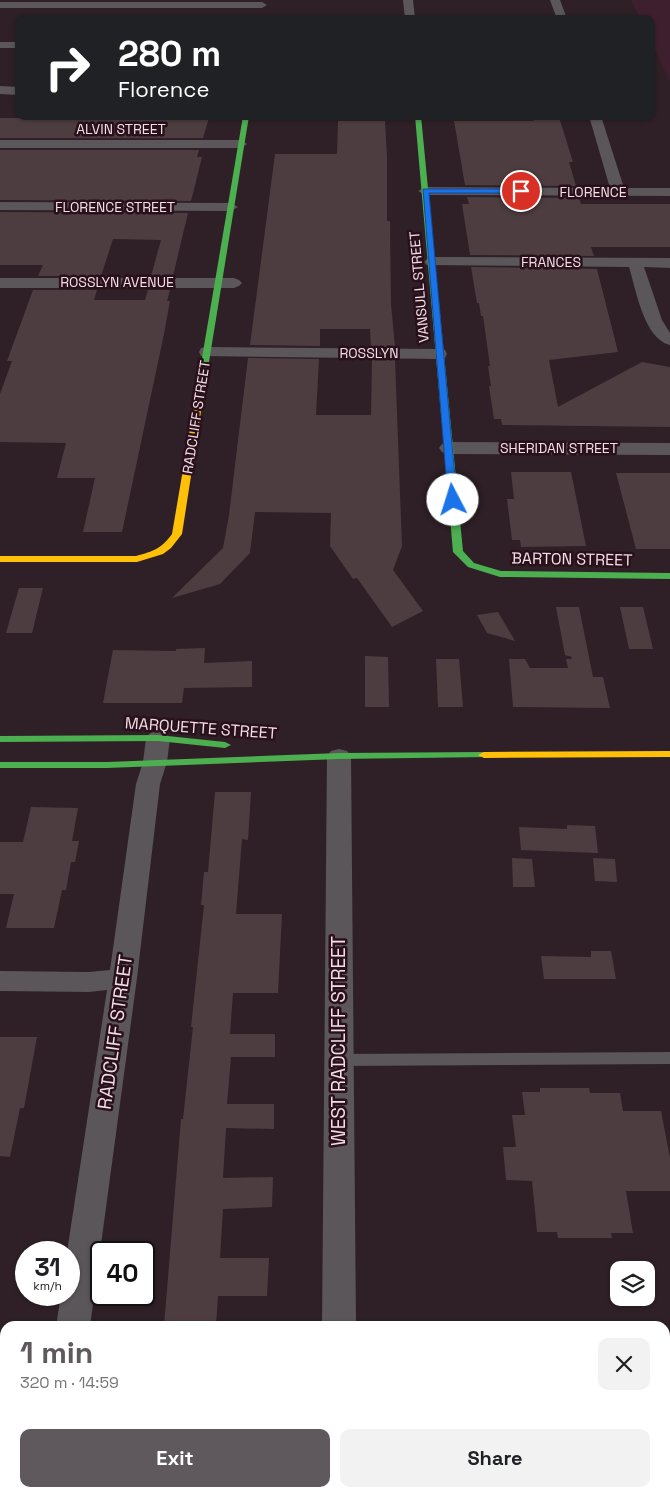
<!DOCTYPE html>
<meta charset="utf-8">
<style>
body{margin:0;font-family:"Space Grotesk",sans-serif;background:#f2f2f2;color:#202124;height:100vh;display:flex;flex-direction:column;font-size:19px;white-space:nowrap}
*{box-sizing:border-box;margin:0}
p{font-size:16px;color:#757577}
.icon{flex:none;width:28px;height:28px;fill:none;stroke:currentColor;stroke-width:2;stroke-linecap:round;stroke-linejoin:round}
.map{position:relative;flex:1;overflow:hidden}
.side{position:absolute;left:0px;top:1321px;width:670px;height:176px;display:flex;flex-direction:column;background:#fff;border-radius:15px 15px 0 0;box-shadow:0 1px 4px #0004}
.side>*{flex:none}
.guide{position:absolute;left:15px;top:15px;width:640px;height:105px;border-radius:10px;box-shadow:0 1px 4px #0004;background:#202124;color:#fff;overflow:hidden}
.fabs{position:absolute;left:610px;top:1261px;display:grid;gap:10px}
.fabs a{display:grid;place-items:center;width:45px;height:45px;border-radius:10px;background:#fff;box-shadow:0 1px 4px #0004;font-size:25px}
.speed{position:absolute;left:15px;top:1241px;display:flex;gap:10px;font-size:25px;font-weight:700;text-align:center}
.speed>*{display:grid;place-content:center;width:65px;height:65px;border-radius:50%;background:#fff;box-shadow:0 1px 4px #0004;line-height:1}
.speed small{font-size:12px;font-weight:400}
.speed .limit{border:2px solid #111;border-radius:8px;background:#fff;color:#111}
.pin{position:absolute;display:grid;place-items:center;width:42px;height:42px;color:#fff;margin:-21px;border:2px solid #fff;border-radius:50%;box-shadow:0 1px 5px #0007}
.me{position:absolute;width:55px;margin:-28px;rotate:355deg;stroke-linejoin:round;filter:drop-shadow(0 0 4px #0008)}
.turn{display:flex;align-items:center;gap:18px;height:105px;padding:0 20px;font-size:22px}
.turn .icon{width:65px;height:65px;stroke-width:2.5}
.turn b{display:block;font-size:35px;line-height:42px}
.round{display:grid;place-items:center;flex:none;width:52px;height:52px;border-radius:10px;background:#f2f2f2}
.overview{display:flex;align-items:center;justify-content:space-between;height:85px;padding:0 20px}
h1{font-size:30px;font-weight:700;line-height:38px;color:#5f585d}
.action{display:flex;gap:10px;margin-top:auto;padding:10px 20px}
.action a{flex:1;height:58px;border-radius:10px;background:#5f585d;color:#fff;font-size:20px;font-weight:700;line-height:58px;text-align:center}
.action a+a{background:#f2f2f2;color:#202124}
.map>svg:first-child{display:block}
</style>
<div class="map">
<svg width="670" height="1497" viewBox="0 0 670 1497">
<rect width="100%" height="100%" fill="#2e2026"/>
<!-- built -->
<polygon fill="#3e1f2d" points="631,0 670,0 670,82 651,42 651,19 640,19"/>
<!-- building -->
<g fill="#4d3d40">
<polygon points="533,117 559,117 573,162 569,162 576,186 465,185 454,121 534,121"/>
<polygon points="0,118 209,118 203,138 0,138"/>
<polygon points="338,121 385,121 387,156 387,221 390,221 391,304 395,347 371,347 370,329 320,329 320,346 250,345 275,154 337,154"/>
<polygon points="0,150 199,150 197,157 202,157 191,201 0,200"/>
<polygon points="467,197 579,198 581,204 670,204 670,247 591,247 594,256 470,255 462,204 469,204"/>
<polygon points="0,212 188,213 173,276 151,276 161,240 113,239 101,276 38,276 43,265 0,265"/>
<polygon points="471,267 597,269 618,352 549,360 558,407 642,362 670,367 670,427 502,425 501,419 494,419 489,386 491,386 488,366 490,366 483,316 481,316 479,303 477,303"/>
<polygon points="33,290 97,290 94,300 145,300 148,290 170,290 167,301 170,301 164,334 122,532 83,532 95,478 57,478 66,443 0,442 0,394 12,361 7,361"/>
<polygon points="248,358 319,359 316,415 371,415 372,360 395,360 402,546 393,570 423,611 392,627 357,578 353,579 330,546 331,513 255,512 250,553 220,584 172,598 223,548 229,515"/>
<polygon points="511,472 571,472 586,546 521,547 520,540 512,540 507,499 514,499"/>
<polygon points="616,473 670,473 670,549 636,549"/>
<polygon points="19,588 43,588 32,633 6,633"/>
<polygon points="556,607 579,607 593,677 603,677 610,708 513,707 509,659 525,659 530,668 568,668 566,659 571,659 572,657 565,655"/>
<polygon points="620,607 643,607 653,649 629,649"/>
<polygon points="498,612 515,641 487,633 477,615"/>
<polygon points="205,648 204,663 252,661 252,687 184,688 182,703 103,703 113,650 176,651 176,649"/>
<polygon points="365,656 388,657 389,707 365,707"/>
<polygon points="436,659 459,659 463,707 438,707"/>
<polygon points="215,792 251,792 248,840 242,839 236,914 282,914 278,993 233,993 230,1034 275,1034 275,1057 231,1057 227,1104 274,1104 274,1129 226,1128 223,1178 273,1177 272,1207 223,1209 220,1258 269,1258 267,1296 218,1296 216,1326 164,1326 181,1119 183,1119 193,1027 191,1027 204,905 201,905 204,872 208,872"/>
<polygon points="31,807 78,808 72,841 79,841 75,862 71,862 66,890 62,890 54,928 6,928 14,894 0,894 0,842 23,842"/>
<polygon points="567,825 595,826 598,853 521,850 519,827 567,829"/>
<polygon points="512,858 532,859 535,887 513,887"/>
<polygon points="593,858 615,859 617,882 595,881"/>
<polygon points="591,951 611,951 616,979 544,979 541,956 591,957"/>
<polygon points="0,1037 37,1037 24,1108 20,1108 10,1157 0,1156"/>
<polygon points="540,1088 589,1088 590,1093 620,1093 623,1111 661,1111 670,1158 670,1191 626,1191 633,1233 611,1233 612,1238 558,1238 557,1232 537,1232 532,1181 506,1180 503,1147 516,1147 512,1115 525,1115 522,1092 540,1092"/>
</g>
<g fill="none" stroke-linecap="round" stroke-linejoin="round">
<!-- lane -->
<polygon fill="#5a5659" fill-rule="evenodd" points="670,1052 670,1064 338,1066 333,1064 330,1060 333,1056 338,1054"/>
<!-- street -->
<g fill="#5a5659" fill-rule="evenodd">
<polygon points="403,0 413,0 415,19 405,19"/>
<polygon points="550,0 560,0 567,19 557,19"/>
<polygon points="0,2 262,2 267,5 262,8 0,8"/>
<rect x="0" y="42" width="19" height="6"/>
<polygon points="0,86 19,87 19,95 0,94"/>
<polygon points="589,116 601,116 624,188 670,188 670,196 425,195 418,191 425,187 610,188"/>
<polygon points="0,140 241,140 247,144 241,148 0,148"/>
<polygon points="0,202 231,203 238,207 231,211 0,210"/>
<path d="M432,257L670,258V268L644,267L662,320L670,333V345C644,339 636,290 629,267L427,265L424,262L427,259Z"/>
<polygon points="0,278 234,278 239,280 242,283 239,286 234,288 0,288"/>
<polygon points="207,347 439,349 445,350 447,354 445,358 439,359 201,356 199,352 201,348"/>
<polygon points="448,442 670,443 670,455 448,454 442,452 439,448 442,444"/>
<polygon points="158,731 166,733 170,738 167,762 160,784 137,978 90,1326 56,1326 61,1295 69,1295 69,1252 67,1252 107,990 89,992 0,991 0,971 89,972 110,970 136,784 143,762 146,738 150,733"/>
<polygon points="339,749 347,751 351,756 356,1326 322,1326 327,756 331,751"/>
<polygon points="30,1492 67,1492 67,1497 29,1497"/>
<rect x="321" y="1492" width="38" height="5"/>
</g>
<!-- fast -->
<g fill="#4caf50" fill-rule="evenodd">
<polygon points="243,116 249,116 202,405 198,408 194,405"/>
<polygon points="415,116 421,116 463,551 474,563 501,571 670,573 670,579 500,577 468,567 453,552"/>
<polygon points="158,735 225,742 231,745 225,748 158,741 0,742 0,736"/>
<polygon points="484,752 490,755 488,757 339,759 107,768 0,768 0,762 107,762 339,753"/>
</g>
<!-- slow -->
<g fill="#ffc107" fill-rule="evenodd">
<path d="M198,402L202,405L182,534L171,548L163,554L137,562H0V556H136C154,551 161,549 172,534L194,405Z"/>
<polygon points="670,751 670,757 484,758 478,755 484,752"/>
</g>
</g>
<!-- route -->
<polygon fill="#1a73e8" stroke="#114b97" points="423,189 521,189 524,191 521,193 429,193 457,500 453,503 448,500"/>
<g text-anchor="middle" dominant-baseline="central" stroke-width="5" stroke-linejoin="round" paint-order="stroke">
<!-- far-street labels -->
<g font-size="14" fill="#f2dfe6" stroke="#29101b">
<text x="121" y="129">ALVIN STREET</text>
<text x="593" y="192">FLORENCE</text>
<text x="115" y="207">FLORENCE STREET</text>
<text x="551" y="262">FRANCES</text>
<text x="117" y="282">ROSSLYN AVENUE</text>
<text transform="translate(419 287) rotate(-95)">VANSULL STREET</text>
<text x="369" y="353">ROSSLYN</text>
<text transform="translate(196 417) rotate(-81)">RADCLIFF STREET</text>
<text x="559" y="448">SHERIDAN STREET</text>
</g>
<!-- street labels -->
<g font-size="16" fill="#f2dfe6" stroke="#29101b">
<text transform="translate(572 559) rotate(1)">BARTON STREET</text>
<text transform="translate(201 728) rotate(4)">MARQUETTE STREET</text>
</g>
<!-- near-street labels -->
<g font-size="19" fill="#f2dfe6" stroke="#29101b">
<text transform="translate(115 1032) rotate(-82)">RADCLIFF STREET</text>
<text transform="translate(338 1041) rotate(-90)">WEST RADCLIFF STREET</text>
</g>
</g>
</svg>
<div class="fabs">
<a><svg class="icon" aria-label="layers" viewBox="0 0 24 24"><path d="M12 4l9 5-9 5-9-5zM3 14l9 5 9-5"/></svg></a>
</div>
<div class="speed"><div>31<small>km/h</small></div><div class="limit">40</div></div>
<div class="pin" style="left:521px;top:191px;background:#d93025"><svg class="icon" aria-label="arrive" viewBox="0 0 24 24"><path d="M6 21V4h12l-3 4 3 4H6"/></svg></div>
<svg class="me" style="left:453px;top:500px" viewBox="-20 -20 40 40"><circle r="19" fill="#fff"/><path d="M0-13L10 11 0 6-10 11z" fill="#1a73e8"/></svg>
<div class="guide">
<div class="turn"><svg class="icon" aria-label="right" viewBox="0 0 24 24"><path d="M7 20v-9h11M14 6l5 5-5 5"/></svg><div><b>280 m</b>Florence</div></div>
</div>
<section class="side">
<div class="overview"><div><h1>1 min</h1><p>320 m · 14:59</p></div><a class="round"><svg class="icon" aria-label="close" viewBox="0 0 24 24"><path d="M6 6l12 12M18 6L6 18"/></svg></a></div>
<div class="action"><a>Exit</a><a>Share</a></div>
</section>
</div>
